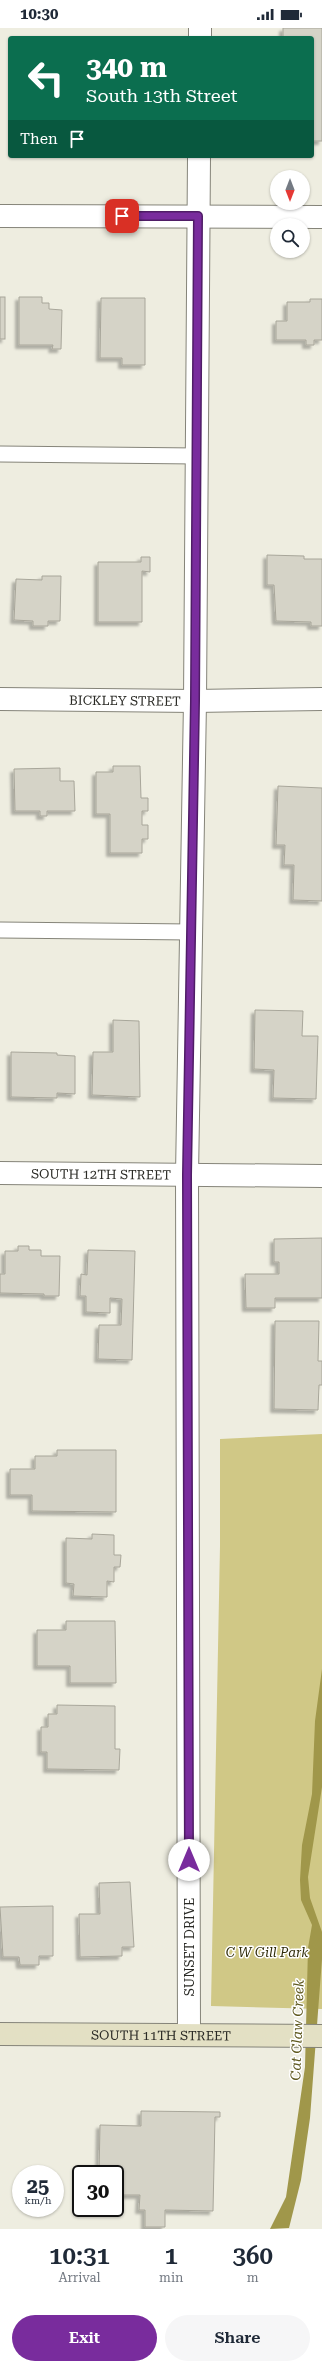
<!DOCTYPE html>
<style>
body{margin:0;font-family:"Roboto Serif",serif;background:#f6f6f7;color:#1f2937;height:100vh;display:flex;flex-direction:column;font-size:15px;white-space:nowrap}
*{box-sizing:border-box;margin:0}
p{font-size:13px;color:#747a83}
.icon{flex:none;width:22px;height:22px;fill:none;stroke:currentColor;stroke-width:2;stroke-linecap:round;stroke-linejoin:round}
.map{position:relative;height:2201px;overflow:hidden}
.sheet{display:flex;flex-direction:column;background:#fff;flex:1}
.sheet>*{flex:none}
.guide{position:absolute;left:8px;top:8px;width:306px;height:122px;border-radius:4px;box-shadow:0 1px 3px #0004;background:#0b6e4f;color:#fff;overflow:hidden}
.needle{width:26px;rotate:180deg}
.buttons{position:absolute;left:270px;top:142px;display:grid;gap:8px}
.buttons a{display:grid;place-items:center;width:40px;height:40px;border-radius:50%;background:#fff;box-shadow:0 1px 3px #0004;font-size:20px}
.speed{position:absolute;left:12px;top:2137px;display:flex;gap:8px;font-size:20px;font-weight:700;text-align:center}
.speed>*{display:grid;place-content:center;width:52px;height:52px;border-radius:50%;background:#fff;box-shadow:0 1px 3px #0004;line-height:1}
.speed small{font-size:10px;font-weight:400}
.speed .limit{border:2px solid #111;border-radius:6px;background:#fff;color:#111}
.pin{position:absolute;display:grid;place-items:center;width:34px;height:34px;color:#fff;margin:-17px;border-radius:8px;box-shadow:0 2px 6px #0006}
.me{position:absolute;width:44px;margin:-22px;rotate:0deg;stroke-linejoin:round;filter:drop-shadow(0 0 3px #0008)}
.turn{display:flex;align-items:center;gap:14px;height:84px;padding:0 12px;font-size:18px}
.turn .icon{width:52px;height:52px;stroke-width:2.5}
.turn b{display:block;font-size:28px;line-height:34px}
.then{display:flex;align-items:center;height:38px;padding:0 12px;background:#0003;gap:8px;font-size:15px}
.eta{display:flex;justify-content:space-evenly;align-items:center;height:68px;text-align:center}
.eta b{font-size:24px;font-weight:600;line-height:28px}
.cta{display:flex;gap:8px;margin-top:auto;padding:8px 12px}
.cta a{flex:1;height:46px;border-radius:24px;background:#792c9d;color:#fff;font-size:16px;font-weight:600;line-height:46px;text-align:center}
.cta a+a{background:#f6f6f7;color:#1f2937}
.status{display:flex;justify-content:space-between;align-items:center;height:28px;padding:0 20px;background:#fff;direction:ltr}
.status svg{height:11px;fill:currentColor}
.map>svg:first-child{display:block}
</style>
<div class="status"><b>10:30</b><svg viewBox="0 0 49 12"><path d="M0 12V9h3v3zM5 12V6h3v6zM10 12V3h3v9zM15 12V0h3v12zM26 1h20v11H26zM47 4h2v5h-2z"/></svg></div>
<div class="map">
<svg width="322" height="2201" viewBox="0 0 322 2201">
<defs>
<filter id="shadow"><feDropShadow dx="-3.5" dy="3.5" stdDeviation="1" flood-color="#0004"/></filter>
</defs>
<rect width="100%" height="100%" fill="#eeede0"/>
<!-- green -->
<polygon fill="#d0c886" points="322,1406 322,1981 211,1978 220,1518 220,1411"/>
<!-- water -->
<polygon fill="#a0974a" points="322,1641 322,1759 308,1849 310,1870 322,1904 322,1931 310,2090 301,2152 289,2200 270,2201 286,2169 305,2039 308,1920 312,1897 301,1872 300,1852 302,1817 312,1766 315,1693"/>
<!-- building -->
<g fill="#d5d3c7" stroke="#a8a69a" filter="url(#shadow)">
<polygon points="283,0 322,0 322,113 312,113 312,10 283,10"/>
<rect x="0" y="269" width="5" height="42"/>
<polygon points="19,269 42,269 42,275 49,275 49,281 62,282 61,321 52,321 53,317 19,317"/>
<polygon points="101,270 145,270 145,337 122,337 122,330 100,330"/>
<polygon points="310,271 322,271 322,312 314,312 314,317 306,317 306,312 276,312 276,293 287,293 287,274 310,274"/>
<polygon points="267,527 304,528 304,531 322,531 322,598 311,598 311,594 276,593 274,557 267,557"/>
<polygon points="141,529 150,529 150,544 142,543 142,594 98,594 98,534 141,534"/>
<polygon points="42,548 61,548 60,593 48,593 48,598 33,598 33,593 14,592 16,551 42,552"/>
<polygon points="113,738 140,738 141,770 148,770 148,783 142,783 142,797 148,797 148,811 142,811 142,825 110,825 110,786 96,786 96,744 113,744"/>
<polygon points="60,740 60,753 74,753 75,783 47,783 47,788 40,788 40,783 15,783 14,741"/>
<polygon points="278,758 322,760 322,873 293,872 294,837 284,837 285,817 276,817"/>
<polygon points="255,982 303,983 302,1008 318,1008 316,1071 273,1070 274,1042 254,1041"/>
<polygon points="113,992 139,993 140,1069 92,1067 93,1024 113,1024"/>
<polygon points="11,1024 57,1025 57,1027 75,1028 75,1066 57,1065 57,1070 11,1069"/>
<polygon points="322,1210 322,1270 275,1270 275,1280 246,1280 245,1246 279,1246 279,1234 274,1234 274,1211"/>
<polygon points="18,1218 29,1218 29,1222 41,1222 41,1228 60,1228 59,1268 44,1268 44,1266 0,1265 0,1246 5,1246 5,1223 18,1223"/>
<polygon points="88,1222 135,1223 132,1332 98,1331 99,1297 121,1297 122,1271 110,1270 110,1285 86,1284 86,1268 80,1268 81,1246 87,1247"/>
<polygon points="275,1293 319,1293 318,1333 322,1333 322,1357 319,1357 318,1382 274,1381"/>
<polygon points="57,1422 116,1422 116,1484 32,1483 32,1467 10,1467 10,1441 35,1441 35,1428 57,1428"/>
<polygon points="92,1506 114,1507 114,1527 121,1527 120,1539 114,1539 114,1554 107,1553 107,1569 73,1568 74,1556 66,1555 66,1510 92,1511"/>
<polygon points="66,1593 115,1593 116,1655 70,1655 70,1638 37,1638 37,1602 66,1602"/>
<polygon points="57,1677 115,1678 115,1721 120,1721 119,1742 47,1741 47,1724 41,1724 41,1699 48,1699 48,1686 57,1686"/>
<polygon points="130,1854 134,1919 122,1919 122,1928 80,1929 79,1886 100,1886 99,1855"/>
<polygon points="53,1878 53,1928 39,1928 39,1937 20,1937 19,1929 3,1929 0,1879"/>
<polygon points="141,2083 220,2084 220,2089 215,2089 213,2183 165,2182 165,2199 145,2199 145,2182 139,2182 140,2167 115,2167 115,2146 99,2146 100,2097 141,2098"/>
</g>
<g fill="none" stroke-linecap="round" stroke-linejoin="round">
<defs>
<g id="lane">
<polyline points="0,426 197,428"/>
<polyline points="0,902 191,904"/>
</g>
<g id="street">
<polyline points="200,10 200,0"/>
<polyline points="0,188 322,189"/>
<path id="s1" d="M0,671L195,673L322,671"/>
<path id="s2" d="M0,1145L322,1148"/>
<polyline points="189,2007 187,1147 195,673 199,128"/>
</g>
<g id="secondary">
<path id="s3" d="M0,2006L322,2008"/>
</g>
</defs>
<!-- lane casing -->
<use href="#lane" stroke="#858479" stroke-width="17"/>
<!-- street casing -->
<use href="#street" stroke="#858479" stroke-width="24"/>
<!-- secondary casing -->
<use href="#secondary" stroke="#858479" stroke-width="24"/>
<!-- lane -->
<use href="#lane" stroke="#fff" stroke-width="15"/>
<!-- street -->
<use href="#street" stroke="#fff" stroke-width="22"/>
<!-- secondary -->
<use href="#secondary" stroke="#e3e0c4" stroke-width="22"/>
</g>
<g fill="none" stroke-linecap="round" stroke-linejoin="round">
<defs>
<polyline id="route" points="122,188 198,188 195,673 187,1147 189,1832"/>
</defs>
<!-- route casing -->
<use href="#route" stroke="#4f1d66" stroke-width="10"/>
<!-- route -->
<use href="#route" stroke="#792c9d" stroke-width="7"/>
</g>
<g text-anchor="middle" dominant-baseline="central" stroke-width="3" stroke-linejoin="round" paint-order="stroke">
<!-- street labels -->
<g font-size="13" fill="#2a2a25" stroke="#fff">
<text stroke="none"><textPath href="#s1" startOffset="125">BICKLEY STREET</textPath></text>
<text stroke="none"><textPath href="#s2" startOffset="101">SOUTH 12TH STREET</textPath></text>
<text transform="translate(189 1919) rotate(-90)">SUNSET DRIVE</text>
<text stroke="none"><textPath href="#s3" startOffset="161">SOUTH 11TH STREET</textPath></text>
</g>
<!-- park labels -->
<g font-size="13" font-style="italic" fill="#2f2b08" stroke="#fff">
<text x="267" y="1924">C W Gill Park</text>
</g>
<!-- water labels -->
<g font-size="14" font-style="italic" fill="#5e581e" stroke="#fff">
<text transform="translate(297 2002) rotate(-88)">Cat Claw Creek</text>
</g>
</g>
</svg>
<div class="buttons">
<a><svg class="needle" viewBox="-14 -14 28 28"><path d="M0-13l5 13h-10z" fill="#e53935"/><path d="M0 13l5-13h-10z" fill="#747a83"/></svg></a>
<a><svg class="icon" aria-label="search" viewBox="0 0 24 24"><circle cx="10" cy="10" r="6"/><path d="M15 15l6 6"/></svg></a>
</div>
<div class="speed"><div>25<small>km/h</small></div><div class="limit">30</div></div>
<div class="pin" style="left:122px;top:188px;background:#d93025"><svg class="icon" aria-label="arrive" viewBox="0 0 24 24"><path d="M6 21V4h12l-3 4 3 4H6"/></svg></div>
<svg class="me" style="left:189px;top:1832px" viewBox="-20 -20 40 40"><circle r="19" fill="#fff"/><path d="M0-13L10 11 0 6-10 11z" fill="#792c9d"/></svg>
<div class="guide">
<div class="turn"><svg class="icon" aria-label="left" viewBox="0 0 24 24"><path d="M17 20v-9H6M10 6l-5 5 5 5"/></svg><div><b>340 m</b>South 13th Street</div></div>
<div class="then">Then<svg class="icon" aria-label="arrive" viewBox="0 0 24 24"><path d="M6 21V4h12l-3 4 3 4H6"/></svg></div>
</div>
</div>
<section class="sheet">
<div class="eta">
<div><b>10:31</b><p>Arrival</p></div>
<div><b>1</b><p>min</p></div>
<div><b>360</b><p>m</p></div>
</div>
<div class="cta"><a>Exit</a><a>Share</a></div>
</section>
